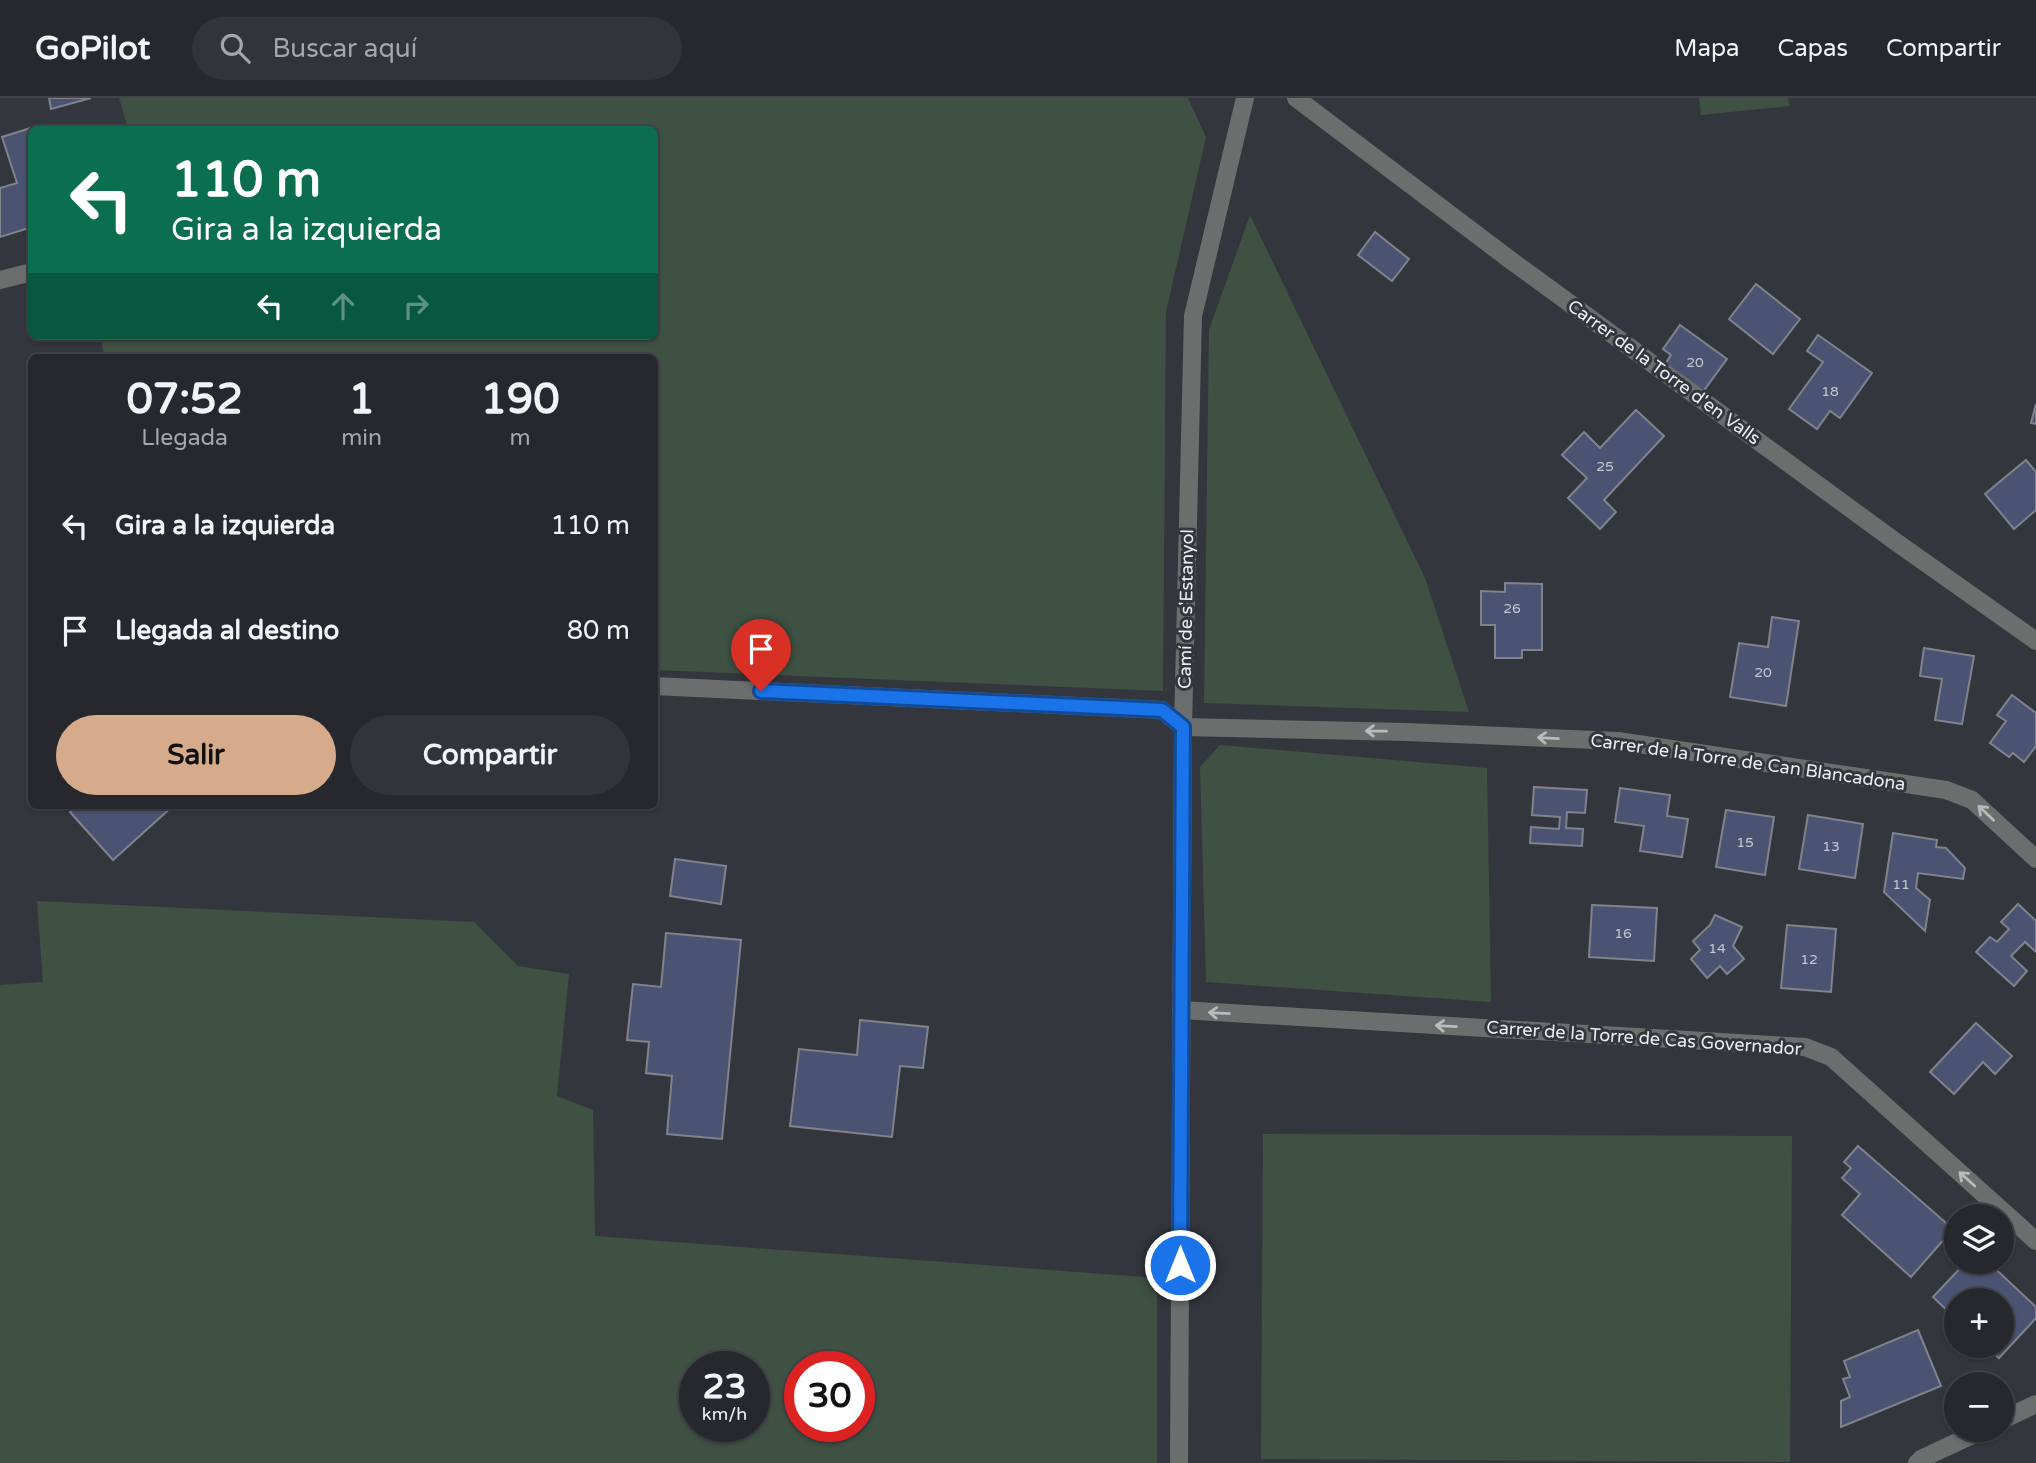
<!DOCTYPE html>
<html lang="es">
<meta charset="utf-8">
<style>
body{margin:0;font-family:"Varela Round",sans-serif;background:#33343a;color:#f1f3f6;height:100vh;display:flex;flex-direction:column;font-size:26px;white-space:nowrap}
*{box-sizing:border-box;margin:0}
p{font-size:23px;color:#a4a6aa}
.icon{flex:none;width:38px;height:38px;fill:none;stroke:currentColor;stroke-width:2;stroke-linecap:round;stroke-linejoin:round}
.map{position:relative;flex:1;overflow:hidden}
.sheet{position:absolute;left:28px;top:256px;width:630px;height:455px;display:flex;flex-direction:column;background:#27282e;border-radius:10px;box-shadow:0 2px 5px #0004,0 0 0 2px #43444a}
.sheet>*{flex:none}
.hud{position:absolute;left:28px;top:28px;width:630px;height:214px;border-radius:10px;box-shadow:0 2px 5px #0004,0 0 0 2px #43444a;background:#0b6e4f;color:#fff;overflow:hidden}
.tools{position:absolute;left:1944px;top:1106px;display:grid;gap:14px}
.tools a{display:grid;place-items:center;width:70px;height:70px;border-radius:50%;background:#27282e;box-shadow:0 2px 5px #0004,0 0 0 2px #43444a;font-size:35px}
.speed{position:absolute;left:679px;top:1253px;display:flex;gap:14px;font-size:35px;font-weight:700;text-align:center}
.speed>*{display:grid;place-content:center;width:91px;height:91px;border-radius:50%;background:#27282e;box-shadow:0 2px 5px #0004,0 0 0 2px #43444a;line-height:1}
.speed small{font-size:18px;font-weight:400}
.speed .limit{border:10px solid #d22;background:#fff;color:#111}
.pin{position:absolute;display:grid;place-items:center;width:60px;height:60px;color:#fff;margin:-72px -30px;border-radius:50% 50% 50% 0;rotate:-45deg;box-shadow:0 0 7px #0007}
.pin .icon{rotate:45deg}
.me{position:absolute;width:77px;margin:-38px;rotate:0deg;stroke-linejoin:round;filter:drop-shadow(0 0 5px #0008)}
.turn{display:flex;align-items:center;gap:24px;height:147px;padding:0 28px;font-size:32px}
.turn .icon{width:91px;height:91px;stroke-width:2.5}
.turn b{display:block;font-size:49px;line-height:60px}
.lanes{display:flex;align-items:center;height:66px;padding:0 28px;background:#0003;justify-content:center;gap:35px;direction:ltr}
.lanes .off{opacity:.35}
.eta{display:flex;justify-content:space-evenly;align-items:center;height:119px;text-align:center}
.eta b{font-size:42px;font-weight:700;line-height:49px}
.cta{display:flex;gap:14px;margin-top:auto;padding:14px 28px}
.cta a{flex:1;height:80px;border-radius:42px;background:#d6ab8b;color:#111;font-size:28px;font-weight:700;line-height:80px;text-align:center}
.cta a+a{background:#33343a;color:#f1f3f6}
ul{padding:0;list-style:none}
li{display:flex;align-items:center;gap:21px;height:105px;padding:0 28px}
li div{flex:1}
li b{display:block;font-size:26px}
li em{font-style:normal}
header{display:flex;align-items:center;gap:42px;box-sizing:border-box;height:98px;padding:0 35px;background:#27282e;border-bottom:2px solid #43444a}
header strong{font-size:33px}
nav{display:flex;gap:38px;margin-inline-start:auto;font-size:24px}
.search{width:490px;height:63px;background:#33343a;display:flex;align-items:center;gap:18px;box-sizing:border-box;padding:0 24px;border-radius:38px;color:#a4a6aa;font-size:26px}
.map>svg:first-child{display:block}
</style>
<header>
<strong>GoPilot</strong>
<div class="search"><svg class="icon" aria-label="search" viewBox="0 0 24 24"><circle cx="10" cy="10" r="6"/><path d="M15 15l6 6"/></svg>Buscar aquí</div>
<nav><a>Mapa</a><a>Capas</a><a>Compartir</a></nav>
</header>
<div class="map">
<svg width="2036" height="1365" viewBox="0 0 2036 1365">
<rect width="100%" height="100%" fill="#34363d"/>
<!-- green -->
<g fill="#3f5143" fill-rule="evenodd">
<polygon points="119,0 1188,0 1206,39 1166,214 1163,593 655,572 654,259 104,259 101,238 654,238 654,32 128,31"/>
<polygon points="1699,0 1788,0 1789,8 1701,17"/>
<polygon points="1250,117 1425,480 1469,614 1204,605 1209,232"/>
<polygon points="1220,647 1487,670 1491,904 1206,884 1200,669"/>
<path d="M37,803L474,824L518,868L569,876L557,998L593,1012L595,1138L1157,1180V1365H0V887L43,884ZM695,1269H754V1328H695ZM800,1269H859V1328H800Z"/>
<polygon points="1263,1036 1792,1038 1790,1364 1261,1361"/>
</g>
<!-- building -->
<g fill="#4a5372" stroke="#80838b" stroke-width="2">
<polygon points="49,0 91,0 51,11"/>
<polygon points="40,27 41,32 32,32 32,108 29,109 32,116 32,129 0,139 0,90 17,85 2,39"/>
<polygon points="1375,134 1409,161 1392,183 1358,157"/>
<polygon points="1756,186 1800,221 1773,256 1729,221"/>
<polygon points="1680,227 1727,261 1702,295 1664,268 1671,257 1663,251"/>
<polygon points="1818,237 1872,275 1840,320 1830,313 1817,331 1789,311 1823,264 1807,253"/>
<polygon points="2036,306 2036,326 2031,325"/>
<polygon points="1636,312 1664,338 1604,402 1616,414 1600,431 1568,400 1587,380 1562,357 1584,334 1600,350"/>
<polygon points="2026,362 2036,374 2036,412 2014,431 1985,396"/>
<polygon points="1505,485 1542,486 1542,552 1522,552 1522,560 1495,560 1495,527 1481,527 1481,493 1505,494"/>
<polygon points="1772,519 1799,523 1786,608 1730,599 1739,545 1768,549"/>
<polygon points="1924,550 1974,558 1962,626 1935,622 1942,581 1920,578"/>
<polygon points="2012,597 2036,615 2036,648 2024,664 2013,655 2009,659 1990,645 2006,623 1997,617"/>
<polygon points="1534,689 1587,692 1585,715 1567,714 1566,730 1583,731 1582,748 1530,745 1531,729 1559,731 1560,719 1532,717"/>
<polygon points="1620,690 1670,697 1667,718 1688,721 1682,759 1640,753 1644,728 1615,724"/>
<polygon points="73,707 174,707 113,762 70,714 75,710"/>
<polygon points="1726,712 1774,719 1765,777 1716,769"/>
<polygon points="1808,717 1863,726 1855,780 1799,771"/>
<polygon points="1893,735 1937,742 1936,749 1946,750 1965,770 1963,781 1918,775 1916,790 1930,802 1925,833 1884,794"/>
<polygon points="675,761 726,768 721,806 670,798"/>
<polygon points="2018,806 2036,823 2036,854 2025,844 2011,858 2027,873 2014,888 1976,854 1990,839 1997,844 2009,831 2001,824"/>
<polygon points="1592,807 1657,810 1654,863 1589,859"/>
<polygon points="1715,817 1742,829 1733,848 1744,861 1727,876 1720,868 1707,880 1691,861 1700,852 1693,843 1710,827"/>
<polygon points="1787,827 1836,831 1831,894 1781,890"/>
<polygon points="666,835 741,842 722,1041 667,1036 672,978 646,975 649,944 627,942 633,886 661,889"/>
<polygon points="860,922 928,929 923,970 900,968 892,1039 790,1028 799,951 857,957"/>
<polygon points="1976,925 2012,958 1995,976 1983,964 1954,996 1930,974"/>
<polygon points="1858,1048 1953,1131 1911,1179 1842,1117 1860,1096 1842,1080 1851,1070 1844,1064"/>
<polygon points="1966,1164 1988,1164 2036,1209 2036,1220 1999,1260 1985,1248 2002,1248 2002,1202 1956,1202 1956,1221 1933,1199"/>
<polygon points="1918,1232 1941,1288 1841,1329 1841,1303 1850,1299 1843,1281 1850,1279 1844,1263"/>
</g>
<g fill="none" stroke-linecap="round" stroke-linejoin="round">
<!-- lane -->
<g stroke="#6b6e6c" stroke-width="18">
<polyline points="0,182 32,174"/>
<polyline points="654,588 1162,612 1183,629"/>
</g>
<!-- street -->
<g stroke="#6b6e6c" stroke-width="18">
<polyline points="1296,0 1509,161 1896,444 2036,543"/>
<polyline points="1183,629 1406,634 1618,643 1946,692 1972,702 2036,761"/>
<polyline points="1181,912 1805,949 1831,959 2036,1143"/>
<polyline points="2002,1322 2036,1306"/>
<polyline points="1179,1365 1183,629 1193,218 1245,0"/>
<polyline points="1917,1365 1921,1361 1983,1332"/>
</g>
</g>
<!-- one-way arrows -->
<defs><path id="oneway-shaft" d="M-6 0H5M1.5-3L5.5 0L1.5 3" fill="none" stroke-width="1.6" stroke-linecap="round" stroke-linejoin="round" transform="scale(1.75)"/></defs>
<g stroke="#b8babc">
<use href="#oneway-shaft" transform="translate(1376 633) rotate(-179)"/>
<use href="#oneway-shaft" transform="translate(1548 640) rotate(-177)"/>
<use href="#oneway-shaft" transform="translate(1986 715) rotate(-137)"/>
<use href="#oneway-shaft" transform="translate(1219 915) rotate(-177)"/>
<use href="#oneway-shaft" transform="translate(1446 928) rotate(-177)"/>
<use href="#oneway-shaft" transform="translate(1967 1081) rotate(-138)"/>
</g>
<g fill="none" stroke-linecap="round" stroke-linejoin="round">
<defs>
<polyline id="route" points="761,593 1162,612 1183,629 1180,1167"/>
</defs>
<!-- route casing -->
<use href="#route" stroke="#114b97" stroke-width="18"/>
<!-- route -->
<use href="#route" stroke="#1a73e8" stroke-width="12"/>
</g>
<g text-anchor="middle" dominant-baseline="central" stroke-width="6" stroke-linejoin="round" paint-order="stroke">
<!-- number labels -->
<g font-size="14" fill="#c4c6d2">
<text x="1695" y="264">20</text>
<text x="1830" y="293">18</text>
<text x="1605" y="368">25</text>
<text x="1512" y="510">26</text>
<text x="1763" y="574">20</text>
<text x="1745" y="744">15</text>
<text x="1831" y="748">13</text>
<text x="1901" y="786">11</text>
<text x="1623" y="835">16</text>
<text x="1717" y="850">14</text>
<text x="1809" y="861">12</text>
</g>
<!-- street labels -->
<g font-size="18" fill="#ecedf2" stroke="#34363d">
<text transform="translate(1664 274) rotate(36)">Carrer de la Torre d'en Valls</text>
<text transform="translate(1186 511) rotate(-89)">Camí de s'Estanyol</text>
<text transform="translate(1748 664) rotate(8)">Carrer de la Torre de Can Blancadona</text>
<text transform="translate(1644 940) rotate(4)">Carrer de la Torre de Cas Governador</text>
</g>
</g>
</svg>
<div class="tools">
<a><svg class="icon" aria-label="layers" viewBox="0 0 24 24"><path d="M12 4l9 5-9 5-9-5zM3 14l9 5 9-5"/></svg></a>
<a>+</a>
<a>−</a>
</div>
<div class="speed"><div>23<small>km/h</small></div><div class="limit">30</div></div>
<div class="pin" style="left:761px;top:593px;background:#d93025"><svg class="icon" aria-label="arrive" viewBox="0 0 24 24"><path d="M6 21V4h12l-3 4 3 4H6"/></svg></div>
<svg class="me" style="left:1180px;top:1167px" viewBox="-20 -20 40 40"><circle r="17" fill="#1a73e8" stroke="#fff" stroke-width="3"/><path d="M0-11L8 9 0 5-8 9z" fill="#fff"/></svg>
<div class="hud">
<div class="turn"><svg class="icon" aria-label="left" viewBox="0 0 24 24"><path d="M17 20v-9H6M10 6l-5 5 5 5"/></svg><div><b>110 m</b>Gira a la izquierda</div></div>
<div class="lanes"><svg class="icon" aria-label="left" viewBox="0 0 24 24"><path d="M17 20v-9H6M10 6l-5 5 5 5"/></svg><svg class="icon off" aria-label="ahead" viewBox="0 0 24 24"><path d="M12 20V5M6 11l6-6 6 6"/></svg><svg class="icon off" aria-label="right" viewBox="0 0 24 24"><path d="M7 20v-9h11M14 6l5 5-5 5"/></svg></div>
</div>
<section class="sheet">
<div class="eta">
<div><b>07:52</b><p>Llegada</p></div>
<div><b>1</b><p>min</p></div>
<div><b>190</b><p>m</p></div>
</div>
<ul>
<li><svg class="icon" aria-label="left" viewBox="0 0 24 24"><path d="M17 20v-9H6M10 6l-5 5 5 5"/></svg><div><b>Gira a la izquierda</b></div><em>110 m</em></li>
<li><svg class="icon" aria-label="arrive" viewBox="0 0 24 24"><path d="M6 21V4h12l-3 4 3 4H6"/></svg><div><b>Llegada al destino</b></div><em>80 m</em></li>
</ul>
<div class="cta"><a>Salir</a><a>Compartir</a></div>
</section>
</div>
